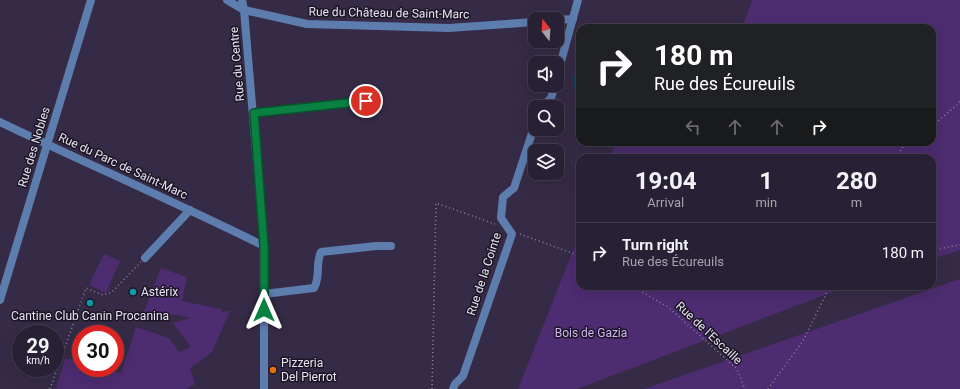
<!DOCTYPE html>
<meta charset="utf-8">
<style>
body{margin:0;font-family:Roboto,sans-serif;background:#342d40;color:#f1f3f6;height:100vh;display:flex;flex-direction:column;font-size:15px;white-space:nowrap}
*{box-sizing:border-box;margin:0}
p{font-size:13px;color:#a5a3ac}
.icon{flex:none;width:22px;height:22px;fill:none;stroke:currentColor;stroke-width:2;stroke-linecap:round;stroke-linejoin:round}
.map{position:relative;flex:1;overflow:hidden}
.panel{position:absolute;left:576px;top:154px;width:360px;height:136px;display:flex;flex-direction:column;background:#282034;border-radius:12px;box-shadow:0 4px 16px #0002,0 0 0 1px #443e4f}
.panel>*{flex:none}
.guide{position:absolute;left:576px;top:24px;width:360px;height:122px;border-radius:12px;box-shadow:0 4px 16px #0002,0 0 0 1px #443e4f;background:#202124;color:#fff;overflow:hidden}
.needle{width:26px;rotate:343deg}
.fabs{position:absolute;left:528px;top:12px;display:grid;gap:8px}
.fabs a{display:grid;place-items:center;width:36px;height:36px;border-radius:8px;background:#282034;box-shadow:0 4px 16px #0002,0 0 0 1px #443e4f;font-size:20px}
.speed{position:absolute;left:12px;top:325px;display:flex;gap:8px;font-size:20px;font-weight:700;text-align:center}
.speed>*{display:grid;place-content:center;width:52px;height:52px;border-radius:50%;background:#282034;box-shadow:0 4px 16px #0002,0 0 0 1px #443e4f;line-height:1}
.speed small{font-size:10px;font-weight:400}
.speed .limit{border:6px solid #d22;background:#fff;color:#111}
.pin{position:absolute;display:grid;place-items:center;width:34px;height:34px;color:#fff;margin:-17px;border:2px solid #fff;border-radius:50%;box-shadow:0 1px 4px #0007}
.me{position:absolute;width:44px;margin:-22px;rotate:0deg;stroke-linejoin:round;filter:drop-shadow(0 0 3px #0008)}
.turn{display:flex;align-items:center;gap:14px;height:84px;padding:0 12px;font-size:18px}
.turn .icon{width:52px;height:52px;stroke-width:2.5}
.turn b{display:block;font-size:28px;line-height:34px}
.lanes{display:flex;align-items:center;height:38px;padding:0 12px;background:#0003;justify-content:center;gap:20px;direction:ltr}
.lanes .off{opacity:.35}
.eta{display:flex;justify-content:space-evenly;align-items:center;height:68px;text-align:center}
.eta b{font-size:24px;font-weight:700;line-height:28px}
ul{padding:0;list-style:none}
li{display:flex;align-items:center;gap:12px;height:60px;padding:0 12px;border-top:1px solid #443e4f}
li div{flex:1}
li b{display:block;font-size:15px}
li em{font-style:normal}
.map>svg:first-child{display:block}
</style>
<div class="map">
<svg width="960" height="389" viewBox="0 0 960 389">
<rect width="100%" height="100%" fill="#362b46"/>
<!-- green -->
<g fill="#4d2c71">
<polygon points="752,0 960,0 960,250 932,259 932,158 610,158 616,142 932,142 932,28 742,28"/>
<polygon points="580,233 580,286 848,286 577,389 518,389"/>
<polygon points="104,254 120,261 106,293 89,285"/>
<polygon points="161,268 187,277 182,301 221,309 221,312 230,311 212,352 190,368 195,384 186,389 56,389 65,358 81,362 81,368 103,368 121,373 136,327 169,338 179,352 191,347 173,323 190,318 178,315 144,312"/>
<polygon points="960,279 960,389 644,389"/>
</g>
<!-- water -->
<path fill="#094967" d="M580,60V99L576,97C573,82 573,73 580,60Z"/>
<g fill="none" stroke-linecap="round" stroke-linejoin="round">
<!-- path -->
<g stroke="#8e859b" stroke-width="1.5" stroke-dasharray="1 3" stroke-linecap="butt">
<polyline points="932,126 957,105 960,101"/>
<polyline points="896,158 906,142"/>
<polyline points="520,234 580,256"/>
<polyline points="932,250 960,245"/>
<polyline points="632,286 668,307 737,369 745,389"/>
<polyline points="50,389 86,288 103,295 112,292 141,262"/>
<polyline points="432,389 436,203 495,224"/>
<polyline points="768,389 803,341 830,286"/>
</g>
<!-- minor -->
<g stroke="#5d7daf" stroke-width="8">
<polyline points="227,0 244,10 307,24 449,28 535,22"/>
<polyline points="242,0 244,10 264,246 264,389"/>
<polyline points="557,20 573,19"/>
<polyline points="557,76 578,0"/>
<polyline points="542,107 551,98 555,85"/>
<polyline points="254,113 366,101"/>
<path d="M0,122C88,164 177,203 264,246"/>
<polyline points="145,258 190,210"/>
<path d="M264,294L314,288C321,276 315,265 321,252L376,246H391"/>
<polyline points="0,300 91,0"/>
<polyline points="453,389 455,384 463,376 512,234 501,218 503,197 514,188 535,124"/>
</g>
</g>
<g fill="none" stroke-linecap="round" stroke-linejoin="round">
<defs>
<polyline id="route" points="264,310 264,246 254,113 366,101"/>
</defs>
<!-- route casing -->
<use href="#route" stroke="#07532c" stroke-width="10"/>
<!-- route -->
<use href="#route" stroke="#0b8043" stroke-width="7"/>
</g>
<!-- markers -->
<g fill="#0f9aa8" stroke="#1b1623" stroke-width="1.5">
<circle cx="133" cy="292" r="4"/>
<circle cx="90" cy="303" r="4"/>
</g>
<circle fill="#e8710a" stroke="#1b1623" stroke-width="1.5" cx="273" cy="370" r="4"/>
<g text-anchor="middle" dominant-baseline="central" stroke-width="3" stroke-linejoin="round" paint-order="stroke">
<!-- street labels -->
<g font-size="12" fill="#e8e1f3" stroke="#1b1623">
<text transform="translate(389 13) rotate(1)">Rue du Château de Saint-Marc</text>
<text transform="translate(237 64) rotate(-95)">Rue du Centre</text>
<text transform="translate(34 147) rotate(-73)">Rue des Nobles</text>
<text transform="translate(123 166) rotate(25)">Rue du Parc de Saint-Marc</text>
<text transform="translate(484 274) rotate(-72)">Rue de la Cointe</text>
<text transform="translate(709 333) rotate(43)">Rue de l'Escaille</text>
</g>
<!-- poi labels -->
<g font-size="12" fill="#e8e1f3" stroke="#1b1623" text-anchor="start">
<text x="141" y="292">Astérix</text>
<text x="90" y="316" text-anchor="middle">Cantine Club Canin Procanina</text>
<text x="281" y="363">Pizzeria<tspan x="281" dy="14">Del Pierrot</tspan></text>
</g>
<!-- park labels -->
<g font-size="12" fill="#cfb4f6" stroke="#1b1623">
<text x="591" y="333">Bois de Gazia</text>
</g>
</g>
</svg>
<div class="fabs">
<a><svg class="needle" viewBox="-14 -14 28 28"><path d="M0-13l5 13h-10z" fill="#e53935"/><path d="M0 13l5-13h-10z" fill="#a5a3ac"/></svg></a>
<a><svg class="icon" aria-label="sound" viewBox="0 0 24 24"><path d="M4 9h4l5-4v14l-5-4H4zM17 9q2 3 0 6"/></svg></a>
<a><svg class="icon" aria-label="search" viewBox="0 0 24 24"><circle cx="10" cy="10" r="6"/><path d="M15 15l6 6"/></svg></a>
<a><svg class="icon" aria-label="layers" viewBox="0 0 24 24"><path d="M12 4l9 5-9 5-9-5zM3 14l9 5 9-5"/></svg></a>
</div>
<div class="speed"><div>29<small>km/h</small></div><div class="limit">30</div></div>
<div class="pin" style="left:366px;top:101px;background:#d93025"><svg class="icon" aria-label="arrive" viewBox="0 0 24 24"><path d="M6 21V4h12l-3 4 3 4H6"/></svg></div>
<svg class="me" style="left:264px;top:310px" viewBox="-20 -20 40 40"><path d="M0-17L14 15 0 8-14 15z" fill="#0b8043" stroke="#fff" stroke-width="4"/></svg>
<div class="guide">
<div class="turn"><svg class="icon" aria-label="right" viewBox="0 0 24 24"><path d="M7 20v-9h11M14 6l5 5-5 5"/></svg><div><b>180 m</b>Rue des Écureuils</div></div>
<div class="lanes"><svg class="icon off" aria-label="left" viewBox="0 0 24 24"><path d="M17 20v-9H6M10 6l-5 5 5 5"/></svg><svg class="icon off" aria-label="ahead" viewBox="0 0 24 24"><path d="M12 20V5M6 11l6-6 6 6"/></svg><svg class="icon off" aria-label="ahead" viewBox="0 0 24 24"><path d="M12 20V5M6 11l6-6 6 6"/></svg><svg class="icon" aria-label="right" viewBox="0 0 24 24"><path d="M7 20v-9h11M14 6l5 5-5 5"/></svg></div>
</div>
<section class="panel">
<div class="eta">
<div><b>19:04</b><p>Arrival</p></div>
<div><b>1</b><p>min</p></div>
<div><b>280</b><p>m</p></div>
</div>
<ul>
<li><svg class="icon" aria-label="right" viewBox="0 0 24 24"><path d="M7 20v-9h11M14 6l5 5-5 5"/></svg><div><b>Turn right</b><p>Rue des Écureuils</p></div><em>180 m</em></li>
</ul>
</section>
</div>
